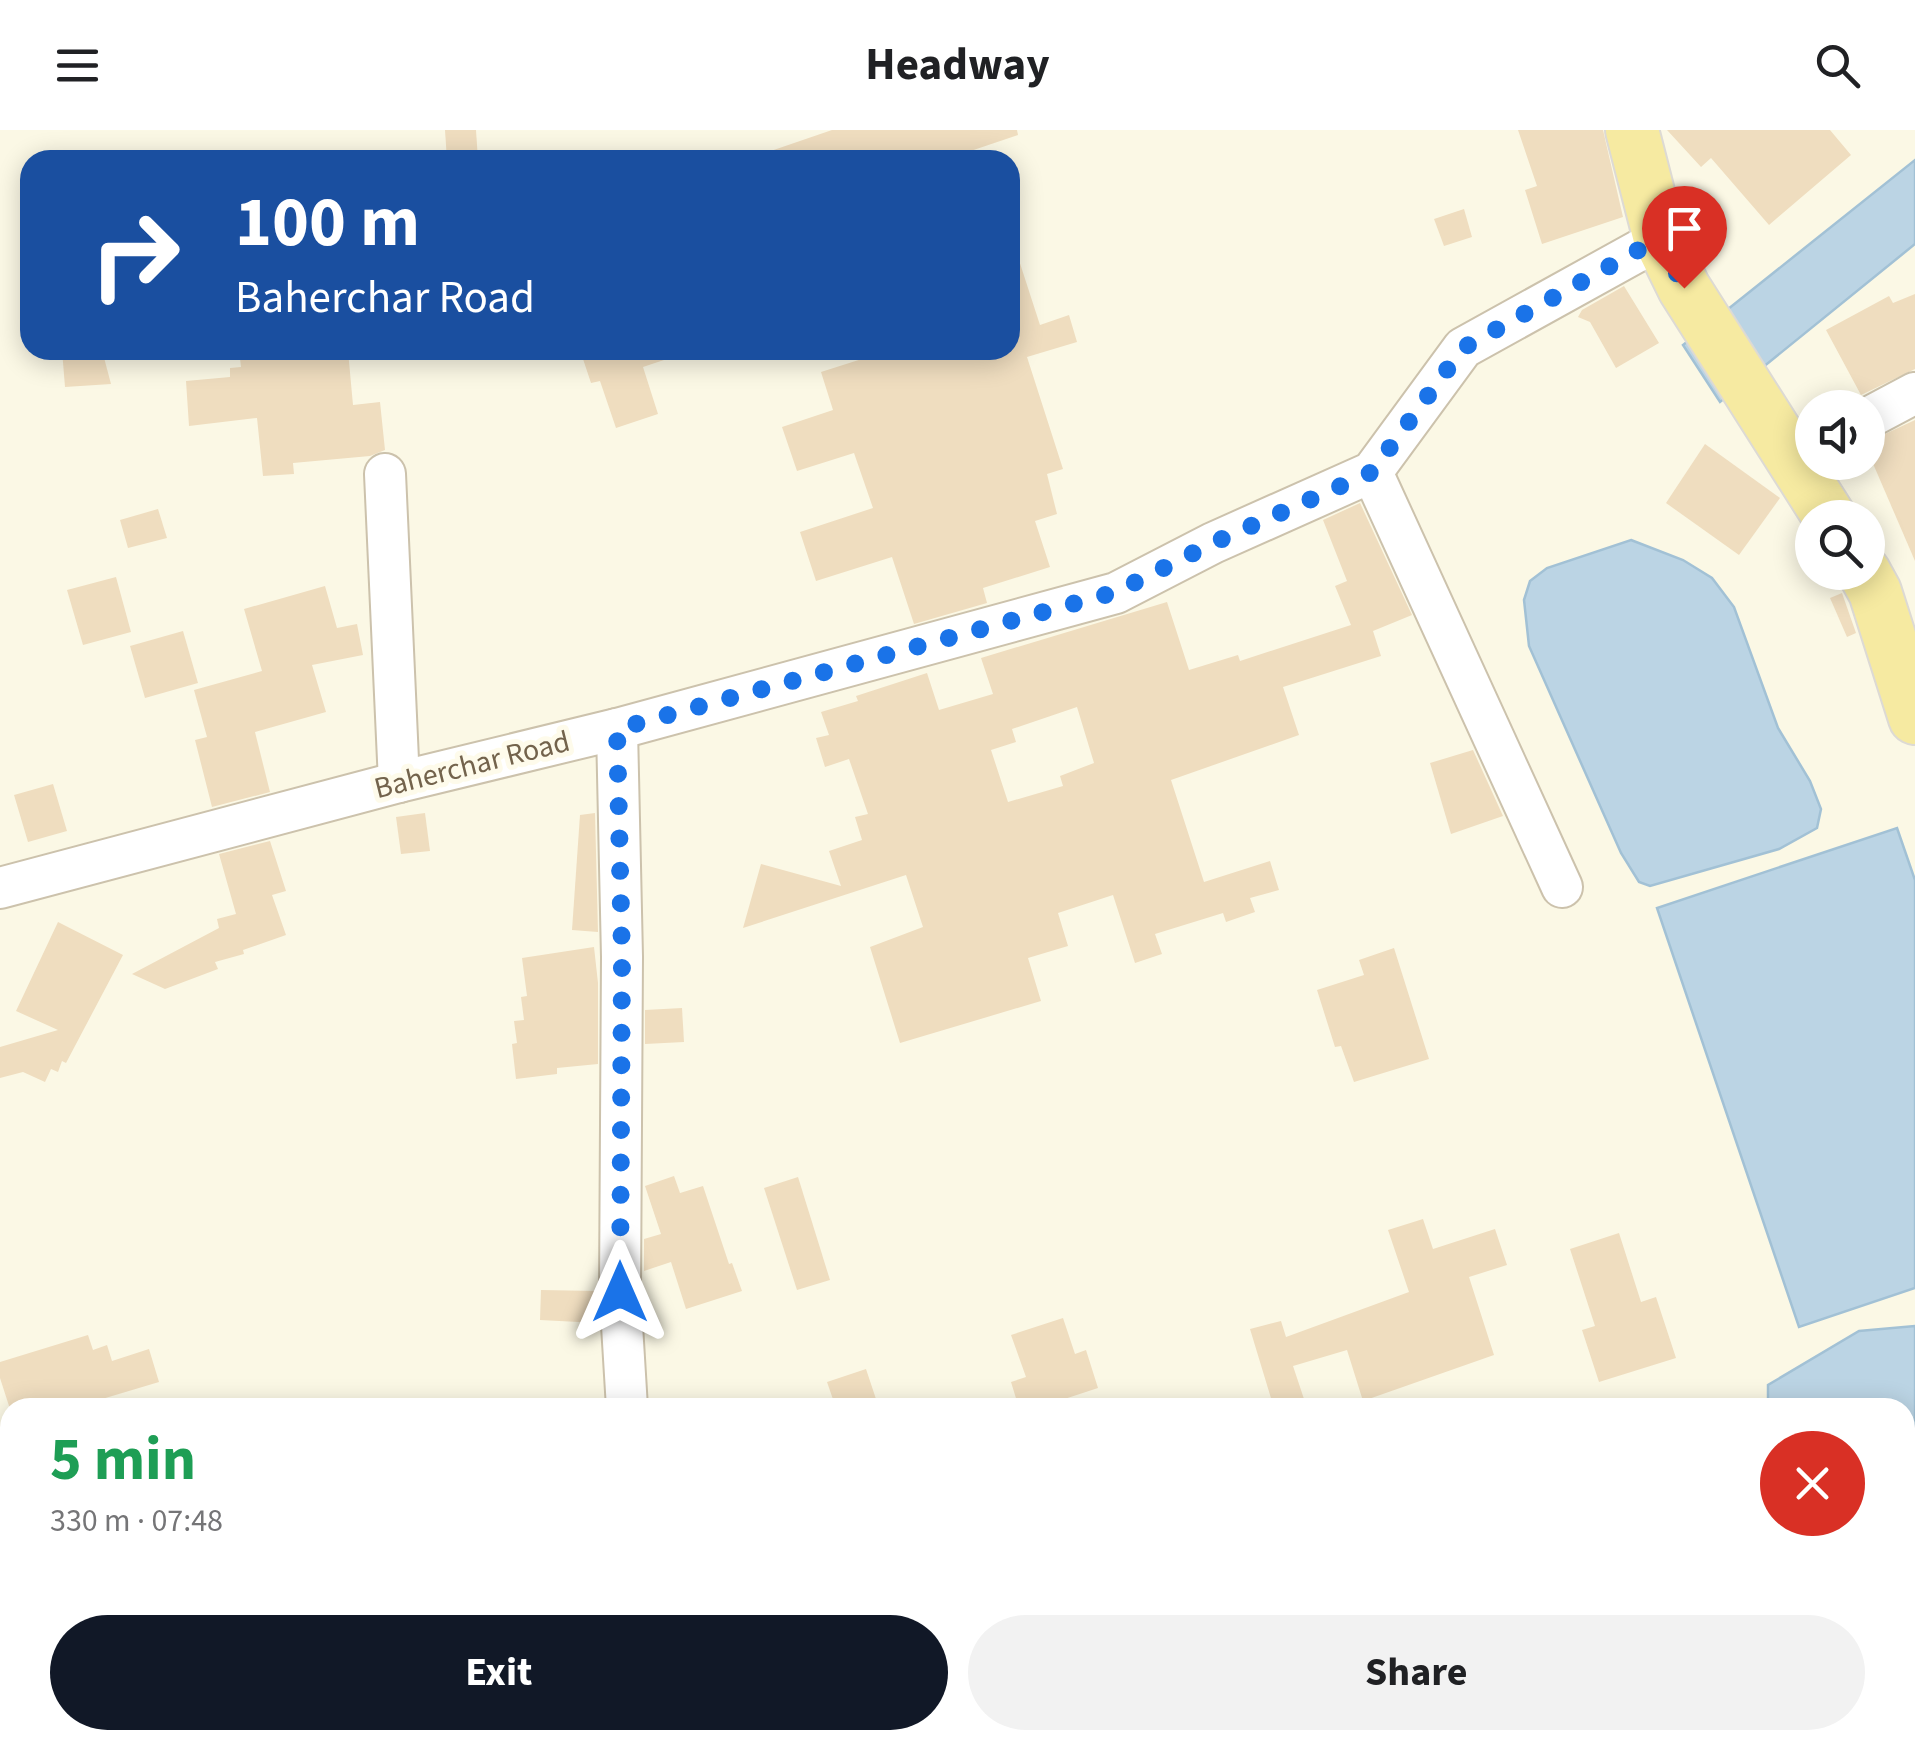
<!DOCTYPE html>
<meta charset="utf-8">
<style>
body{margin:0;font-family:"Source Sans 3",sans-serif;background:#f2f2f2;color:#202124;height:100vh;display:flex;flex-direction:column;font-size:38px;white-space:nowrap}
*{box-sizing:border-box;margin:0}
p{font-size:32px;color:#757577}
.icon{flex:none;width:55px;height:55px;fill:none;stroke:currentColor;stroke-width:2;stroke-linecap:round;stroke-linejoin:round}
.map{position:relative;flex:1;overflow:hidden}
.drawer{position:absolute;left:0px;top:1268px;width:1915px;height:352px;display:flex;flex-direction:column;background:#fff;border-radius:30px 30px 0 0;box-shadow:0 5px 25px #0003}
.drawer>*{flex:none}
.banner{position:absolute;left:20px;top:20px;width:1000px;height:210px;border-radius:30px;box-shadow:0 5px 25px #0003;background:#1a4fa0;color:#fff;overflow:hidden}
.controls{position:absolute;left:1795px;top:260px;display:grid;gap:20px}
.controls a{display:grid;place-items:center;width:90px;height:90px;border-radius:50%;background:#fff;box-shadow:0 5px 25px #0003;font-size:50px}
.pin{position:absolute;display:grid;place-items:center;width:85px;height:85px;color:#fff;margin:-102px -42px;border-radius:50% 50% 50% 0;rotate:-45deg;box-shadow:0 0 10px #0007}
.pin .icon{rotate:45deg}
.me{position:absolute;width:110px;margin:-55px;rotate:0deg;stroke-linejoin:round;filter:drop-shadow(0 0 8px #0008)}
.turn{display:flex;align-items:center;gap:35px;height:210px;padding:0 50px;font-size:45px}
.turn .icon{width:130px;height:130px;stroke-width:2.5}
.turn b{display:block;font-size:70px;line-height:85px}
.round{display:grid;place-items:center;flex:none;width:105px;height:105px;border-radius:52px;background:#f2f2f2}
.overview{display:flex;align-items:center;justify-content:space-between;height:170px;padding:0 50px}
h1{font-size:60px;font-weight:700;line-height:75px;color:#1e9e55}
.button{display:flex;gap:20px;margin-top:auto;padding:20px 50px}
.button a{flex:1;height:115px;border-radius:60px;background:#111827;color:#fff;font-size:40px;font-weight:700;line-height:115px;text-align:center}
.button a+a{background:#f2f2f2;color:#202124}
header{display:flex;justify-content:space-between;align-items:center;height:130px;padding:0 50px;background:#fff;font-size:45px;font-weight:700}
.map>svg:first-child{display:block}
</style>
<header><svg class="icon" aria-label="menu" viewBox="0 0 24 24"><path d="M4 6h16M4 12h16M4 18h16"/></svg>Headway<svg class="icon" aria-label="search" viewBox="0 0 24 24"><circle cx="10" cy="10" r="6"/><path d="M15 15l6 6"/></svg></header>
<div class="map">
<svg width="1915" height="1618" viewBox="0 0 1915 1618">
<rect width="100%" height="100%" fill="#fbf8e5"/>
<!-- water -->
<g fill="#bbd4e4" stroke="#a2c1d5" stroke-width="2.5">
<polygon points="1915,30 1915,114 1720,272 1683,215"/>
<polygon points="1631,410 1683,430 1712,448 1734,477 1778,598 1810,651 1821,679 1817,698 1779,719 1650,756 1639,752 1621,723 1529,516 1524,470 1530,451 1547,438"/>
<polygon points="1897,698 1915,750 1915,1158 1799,1197 1657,778"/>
<polygon points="1915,1196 1915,1346 1909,1313 1905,1312 1905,1278 1768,1277 1768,1255 1859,1201"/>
<polygon points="1915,1403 1915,1595 1905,1578 1905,1416"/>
</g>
<!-- building -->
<g fill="#efddbf" fill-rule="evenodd">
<polygon points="445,0 476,0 478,30 447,30"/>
<polygon points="832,0 1017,0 1018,5 944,30 760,30 759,25"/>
<polygon points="1518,0 1603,0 1623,87 1542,114 1525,60 1537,56"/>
<polygon points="1667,0 1830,0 1851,25 1769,95 1711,28 1701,37"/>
<polygon points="1464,79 1472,107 1444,116 1434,89"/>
<polygon points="1016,121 1040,195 1069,185 1077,212 1027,227 1063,339 1047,344 1057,384 1035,391 1050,437 983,458 987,473 914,494 892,427 816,451 800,402 873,378 854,323 797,341 782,297 833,280 821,242 890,220 1010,220 1010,122"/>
<polygon points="1624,156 1659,213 1616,238 1590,192 1578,187 1582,180"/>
<polygon points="1915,164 1915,239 1861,265 1826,200 1889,166 1893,173"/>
<polygon points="62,220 102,220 111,254 65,257"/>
<polygon points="239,220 268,220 268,228 348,221 353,275 380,272 385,320 370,326 293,333 294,344 263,346 257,288 189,296 186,251 230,247 230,238 241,237"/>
<polygon points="580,220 675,220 676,226 643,237 658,284 616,298 600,251 591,253"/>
<polygon points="1915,290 1915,431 1868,322 1868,312"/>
<polygon points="1705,314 1780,368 1739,425 1666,373"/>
<path d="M1360,373L1412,485L1373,501L1381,526L1283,557L1299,605L1171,650L1204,752L1270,731L1279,760L1250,768L1255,782L1226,792L1223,783L1155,804L1162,824L1135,833L1113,765L1058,783L1068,816L1028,828L1041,871L900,913L870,817L923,797L906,745L743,798L761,734L841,756L829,721L862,710L855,687L868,684L849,629L825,637L816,608L829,605L821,582L858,571L856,566L927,543L939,580L993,564L981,528L1167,472L1189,540L1238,525L1240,531L1351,495L1335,456L1347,451L1323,390ZM1077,577L1094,633L1060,646L1063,656L1008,672L991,620L1016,612L1012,599Z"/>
<polygon points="158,379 167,408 128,418 120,390"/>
<polygon points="116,447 131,502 83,515 67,460"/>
<polygon points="325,456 337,498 357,494 363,525 312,535 326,582 255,602 270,662 212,677 195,610 207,607 194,560 262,541 244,479"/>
<polygon points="1842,463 1856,503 1847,507 1830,468"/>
<polygon points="183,501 198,553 145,568 130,516"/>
<polygon points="1473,620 1503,686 1451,704 1430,633"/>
<polygon points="53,654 67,701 28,712 14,665"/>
<polygon points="425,683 430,721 401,724 396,687"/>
<polygon points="595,683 598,802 572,800 580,685"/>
<polygon points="270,711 286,761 272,765 286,805 243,820 244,824 215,832 218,839 165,859 132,844 219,798 217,789 236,784 219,724"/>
<polygon points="58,792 123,825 66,933 62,931 58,942 51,939 45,952 23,942 0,948 0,917 58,900 16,881"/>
<polygon points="594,817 598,853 598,934 557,938 557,944 516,949 512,914 517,913 514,891 524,890 521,867 527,866 522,828"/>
<polygon points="1394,818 1429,929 1354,952 1341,916 1335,917 1317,860 1364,845 1359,830"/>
<polygon points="682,878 684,912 645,914 645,880"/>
<polygon points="674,1046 680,1063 703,1056 729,1134 732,1133 742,1161 686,1179 671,1132 644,1141 644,1109 661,1104 645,1056"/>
<polygon points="798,1047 830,1150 797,1160 764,1058"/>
<polygon points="1423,1089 1433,1119 1495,1099 1507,1135 1469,1147 1494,1225 1363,1271 1347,1220 1293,1236 1307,1278 1274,1278 1250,1199 1281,1191 1286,1207 1409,1162 1388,1100"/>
<polygon points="1619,1103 1641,1172 1656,1167 1676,1228 1599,1252 1582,1200 1595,1196 1570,1119"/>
<polygon points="541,1160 596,1161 598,1193 540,1190"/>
<polygon points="1063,1188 1075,1224 1086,1220 1098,1258 1037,1278 1019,1278 1011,1252 1026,1247 1011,1205"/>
<polygon points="88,1205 93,1220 107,1215 112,1231 149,1219 159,1252 72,1278 10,1279 0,1248 0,1232"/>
<polygon points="866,1239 879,1278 836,1278 827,1252"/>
</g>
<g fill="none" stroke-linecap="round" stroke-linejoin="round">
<defs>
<g id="minor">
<polyline points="1868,288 1915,263"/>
<polyline points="1372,342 1562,757"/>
<polyline points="385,344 399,652"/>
<polyline points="617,599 622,827 620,1162 627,1278"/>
<polyline points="0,758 399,652 617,599 1116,463 1213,413 1372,342 1463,218 1660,109"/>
<polyline points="128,1610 130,1618"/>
</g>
<g id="major">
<polyline points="1632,0 1660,109 1684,158 1830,388"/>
<polyline points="1864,442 1875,462 1915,588"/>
</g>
</defs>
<!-- minor casing -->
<use href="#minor" stroke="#ccc2ac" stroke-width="44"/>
<!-- major casing -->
<use href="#major" stroke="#dddad4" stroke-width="56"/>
<!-- minor -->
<use href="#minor" stroke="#fff" stroke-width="40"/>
<!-- major -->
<use href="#major" stroke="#f6eaa1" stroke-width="52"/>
</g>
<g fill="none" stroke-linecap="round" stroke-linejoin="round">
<!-- route -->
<polyline stroke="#1a73e8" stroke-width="18" stroke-dasharray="0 32.4" points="620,1162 622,827 617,599 1116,462 1213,413 1372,342 1463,218 1660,108 1684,158"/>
</g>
<g text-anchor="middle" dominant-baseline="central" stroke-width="10" stroke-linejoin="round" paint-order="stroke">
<!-- street labels -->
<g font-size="30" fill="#73634c" stroke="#fefbeb">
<text transform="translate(472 635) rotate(-14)">Baherchar Road</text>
</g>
</g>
</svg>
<div class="controls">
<a><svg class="icon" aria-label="sound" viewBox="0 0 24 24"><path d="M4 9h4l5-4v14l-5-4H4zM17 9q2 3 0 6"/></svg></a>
<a><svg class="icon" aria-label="search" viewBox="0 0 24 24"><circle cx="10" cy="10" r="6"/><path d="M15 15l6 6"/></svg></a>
</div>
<div class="pin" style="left:1684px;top:158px;background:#d93025"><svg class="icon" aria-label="arrive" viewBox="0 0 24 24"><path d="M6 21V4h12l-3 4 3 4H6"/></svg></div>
<svg class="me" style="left:620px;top:1162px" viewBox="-20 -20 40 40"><path d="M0-17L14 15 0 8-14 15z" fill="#1a73e8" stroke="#fff" stroke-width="4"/></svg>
<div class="banner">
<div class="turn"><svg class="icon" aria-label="right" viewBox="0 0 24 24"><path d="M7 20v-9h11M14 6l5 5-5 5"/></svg><div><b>100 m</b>Baherchar Road</div></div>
</div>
<section class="drawer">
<div class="overview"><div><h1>5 min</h1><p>330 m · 07:48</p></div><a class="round" style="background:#d93025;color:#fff"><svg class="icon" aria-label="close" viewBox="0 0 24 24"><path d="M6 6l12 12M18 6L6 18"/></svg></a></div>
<div class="button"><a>Exit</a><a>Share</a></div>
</section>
</div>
